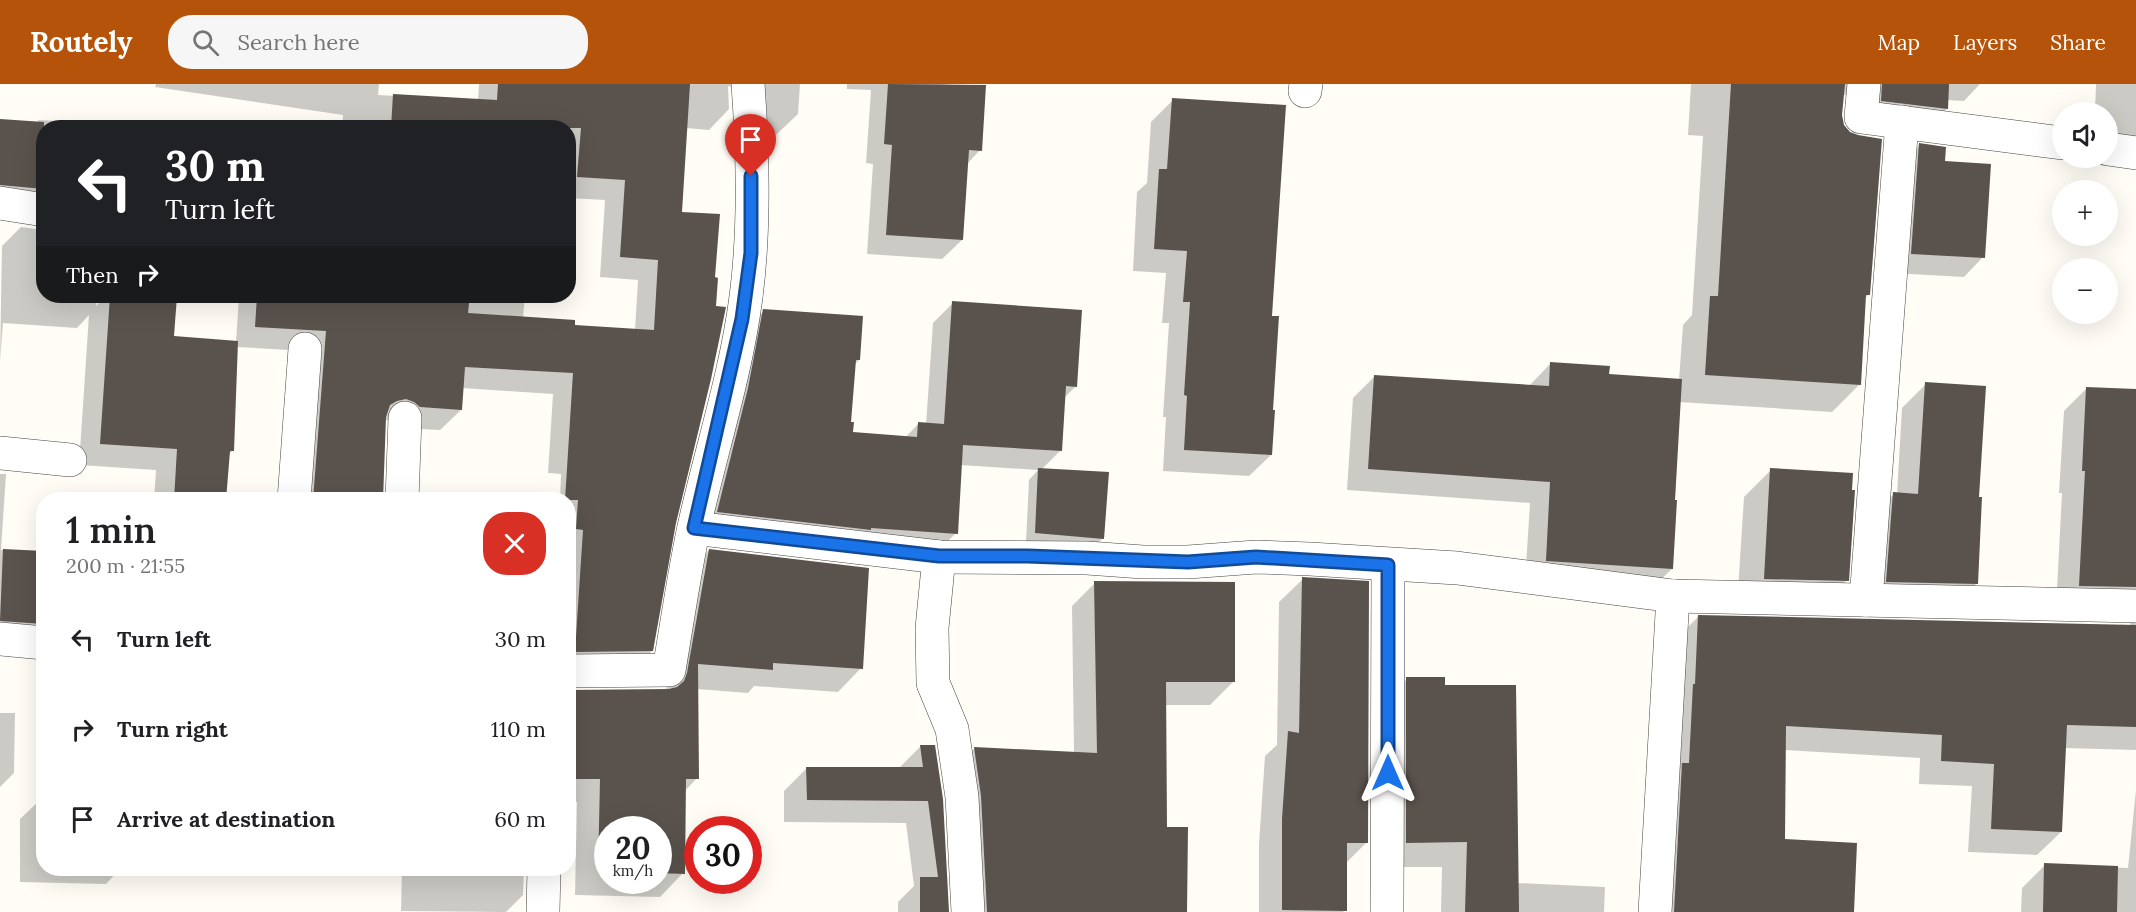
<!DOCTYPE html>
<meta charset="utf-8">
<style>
body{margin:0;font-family:Lora,serif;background:#f6f6f6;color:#202124;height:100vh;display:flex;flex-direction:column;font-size:22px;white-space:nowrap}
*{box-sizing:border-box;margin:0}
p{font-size:20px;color:#757577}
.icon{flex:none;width:33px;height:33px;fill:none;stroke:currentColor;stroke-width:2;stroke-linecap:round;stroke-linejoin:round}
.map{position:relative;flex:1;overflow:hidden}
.drawer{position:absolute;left:36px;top:408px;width:540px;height:384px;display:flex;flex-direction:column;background:#fff;border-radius:24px;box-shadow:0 6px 24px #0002}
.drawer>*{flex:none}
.hud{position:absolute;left:36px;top:36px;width:540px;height:183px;border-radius:24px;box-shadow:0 6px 24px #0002;background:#202124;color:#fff;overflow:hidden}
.buttons{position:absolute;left:2052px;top:18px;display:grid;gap:12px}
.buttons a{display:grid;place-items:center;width:66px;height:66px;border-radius:50%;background:#fff;box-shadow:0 6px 24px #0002;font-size:30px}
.speed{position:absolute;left:594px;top:732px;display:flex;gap:12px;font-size:30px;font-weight:700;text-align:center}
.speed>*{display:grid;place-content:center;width:78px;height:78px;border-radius:50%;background:#fff;box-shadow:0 6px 24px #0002;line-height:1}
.speed small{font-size:15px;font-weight:400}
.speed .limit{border:9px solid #d22;background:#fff;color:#111}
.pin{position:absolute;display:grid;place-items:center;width:51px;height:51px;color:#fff;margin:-62px -26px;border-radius:50% 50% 50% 0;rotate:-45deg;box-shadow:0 0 6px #0007}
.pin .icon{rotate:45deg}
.me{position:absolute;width:66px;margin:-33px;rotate:0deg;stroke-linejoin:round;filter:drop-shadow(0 0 4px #0008)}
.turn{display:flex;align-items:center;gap:21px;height:126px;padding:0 30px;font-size:27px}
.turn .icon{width:78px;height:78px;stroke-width:2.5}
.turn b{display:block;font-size:42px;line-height:51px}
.then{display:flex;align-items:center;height:57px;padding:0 30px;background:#0003;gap:12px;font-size:22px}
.round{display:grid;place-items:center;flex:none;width:63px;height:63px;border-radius:24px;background:#f6f6f6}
.summary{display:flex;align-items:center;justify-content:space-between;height:102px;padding:0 30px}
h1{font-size:36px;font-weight:600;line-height:45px}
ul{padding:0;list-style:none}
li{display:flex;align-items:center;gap:18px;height:90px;padding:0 30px}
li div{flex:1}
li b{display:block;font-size:22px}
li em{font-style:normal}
header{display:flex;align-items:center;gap:36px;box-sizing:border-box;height:84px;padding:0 30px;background:#b45309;color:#fff}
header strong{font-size:28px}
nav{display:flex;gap:33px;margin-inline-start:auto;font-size:21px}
.search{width:420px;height:54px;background:#f6f6f6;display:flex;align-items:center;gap:15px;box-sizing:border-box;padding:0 21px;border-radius:24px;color:#757577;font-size:22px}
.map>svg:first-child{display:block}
</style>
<header>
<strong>Routely</strong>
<div class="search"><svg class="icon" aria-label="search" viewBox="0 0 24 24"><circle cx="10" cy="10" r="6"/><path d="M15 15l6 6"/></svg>Search here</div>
<nav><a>Map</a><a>Layers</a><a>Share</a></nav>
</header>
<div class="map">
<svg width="2136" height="828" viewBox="0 0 2136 828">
<rect width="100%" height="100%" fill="#fffdf5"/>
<!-- shadow -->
<g fill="#0003" fill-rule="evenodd">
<polygon points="156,0 379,0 378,11 478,16 479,0 800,0 798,30 777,50 749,48 736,4 728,2 729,25 709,46 686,44 680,129 674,439 652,567 631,587 568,588 568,416 560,416 561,390 548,389 553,310 462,304 461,326 440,346 399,344 394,338 385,336 382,416 294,416 306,267 237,263 233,366 228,371 225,416 154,416 156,386 79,381 89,231 77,244 3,239 0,277 2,162 21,143 43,146 42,138 0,122 0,37 36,39 39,36 119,40 119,44 44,44 44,212 97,212 96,222 106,212 175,212 173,254 236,258 239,212 525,212 523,234 573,242 635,246 638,196 600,193 605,116 568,114 568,44 342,44 343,31 155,3"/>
<polygon points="847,0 939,0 984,3 980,66 967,80 962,156 942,175 867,170 873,80 866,79 871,6 847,5"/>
<polygon points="1691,0 1980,0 1964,17 1947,16 1947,25 1919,52 1843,10 1841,31 1869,210 1865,214 1859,301 1832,328 1679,318 1672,485 1650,506 1525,498 1530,419 1347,406 1353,314 1375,292 1529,302 1551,279 1608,292 1679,296 1683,241 1692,231 1703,52 1688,51"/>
<polygon points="2096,0 2136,0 2136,73 2108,71 2108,28 2095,28"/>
<polygon points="1173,16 1270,233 1271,371 1249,392 1163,387 1166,333 1163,333 1169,239 1162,239 1166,189 1133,187 1137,108 1147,99 1151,38"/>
<polygon points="1920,61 1944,78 1983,173 1964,193 1892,189 1900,80"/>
<polygon points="953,219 1075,303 1064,314 1061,366 1041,386 1103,454 1093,464 1026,458 1029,396 1038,386 960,381 956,449 936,469 698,448 743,247 764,227 859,276 854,281 850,339 852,350 905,354 918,340 926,341 933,239"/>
<polygon points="1926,300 1977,414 1977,499 1953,523 1863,521 1870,434 1894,410 1897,410 1902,324"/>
<polygon points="2087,304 2136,307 2136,666 2064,664 2061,748 2037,771 1968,768 1972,702 1919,700 1920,674 1785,666 1783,756 1852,828 1653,828 1675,556 1698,533 2131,542 2129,536 2056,525 2062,409 2059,409 2064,327"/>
<polygon points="1771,386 1847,496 1820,524 1737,522 1744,413"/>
<polygon points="0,390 6,390 1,466 44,469 44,562 0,559"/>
<path d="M709,466L861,584L838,608L754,602L748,609L697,605V694L685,707L683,789L660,813L575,811L577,718H568V607L666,606L686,490ZM608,746H658V796H608Z"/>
<polygon points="1303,495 1367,758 1345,780 1345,826 1343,828 1259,828 1259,760 1265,672 1277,661 1279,518"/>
<polygon points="1095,499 1233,598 1210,621 1165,621 1166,744 1186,828 963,828 951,687 974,665 1074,669 1072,522"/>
<polygon points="1407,595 1443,602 1517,799 1605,803 1604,828 1441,828 1442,783 1381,783 1382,620"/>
<polygon points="0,629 15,629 14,689 0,703"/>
<polygon points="921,662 948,828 898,828 898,818 914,802 906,739 784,738 784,707 807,684 899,684"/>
<polygon points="2136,706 2136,828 2021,828 2022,804 2045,781 2128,784"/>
<polygon points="40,716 44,716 44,784 121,784 106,800 20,798 20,735"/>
<polygon points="402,784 524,784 523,811 506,828 401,827"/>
</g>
<!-- building -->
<g fill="#5a524d">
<polygon points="498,0 690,0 682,128 720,130 715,193 718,194 716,222 726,223 711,295 676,439 653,567 575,568 583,446 576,445 578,416 565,416 573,289 465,283 462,326 420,323 414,318 406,315 397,317 390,321 386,333 383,416 313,416 326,247 255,243 257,212 398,212 398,214 469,219 468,229 575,236 575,241 654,246 658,176 620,173 625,96 577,93 581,44 391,44 393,10 497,16"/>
<polygon points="888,0 986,1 982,67 969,66 963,156 886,151 892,61 884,60"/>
<polygon points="1731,0 1845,0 1842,31 1844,41 1850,48 1858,51 1882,55 1870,211 1866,211 1861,301 1705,291 1710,212 1718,212"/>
<polygon points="1882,0 1949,0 1948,25 1881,17"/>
<polygon points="1172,14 1286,21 1272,232 1279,232 1273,326 1275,326 1272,371 1184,366 1187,312 1184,311 1190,218 1183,218 1187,167 1154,165 1159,85 1167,85"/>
<polygon points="0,35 44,38 44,105 0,101"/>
<polygon points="1919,59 1946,63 1945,77 1991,80 1985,174 1911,170"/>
<polygon points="110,212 177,212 174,252 238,257 234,367 230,367 226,416 174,416 177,365 100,360"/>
<polygon points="952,217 1082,226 1077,303 1066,302 1062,367 963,361 958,450 871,444 871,446 717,428 748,304 763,225 863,232 860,276 856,276 851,338 854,338 853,348 917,353 918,338 944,340"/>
<polygon points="1550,278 1610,282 1609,290 1682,295 1675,416 1677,416 1673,485 1546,477 1550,398 1368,385 1374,291 1549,302"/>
<polygon points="1925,298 1986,302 1979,413 1982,413 1978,500 1886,498 1893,408 1918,410"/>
<polygon points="2086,303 2136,305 2136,503 2079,502 2085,387 2082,387"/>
<polygon points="1038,384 1109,388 1104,455 1035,449"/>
<polygon points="1770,384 1853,389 1852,406 1855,406 1849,497 1764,495"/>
<polygon points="3,465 44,467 44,540 0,537"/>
<polygon points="709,465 869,484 863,585 773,579 773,586 698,580 699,695 686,695 685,790 658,789 658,746 608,746 608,788 598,788 600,695 568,695 568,606 669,605 677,603 684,597 687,589"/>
<polygon points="1302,493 1369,497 1368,759 1347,759 1347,827 1282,826 1282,735 1288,647 1299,649"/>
<polygon points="1094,497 1235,498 1235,598 1166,598 1167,743 1188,743 1187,828 987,828 981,712 974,663 1097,669"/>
<polygon points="1698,531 2136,541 2136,643 2067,641 2062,748 1991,745 1994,680 1941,677 1942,651 1786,642 1785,755 1857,759 1854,828 1674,828 1682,679 1689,679 1693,600 1695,600"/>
<polygon points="1406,593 1445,593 1445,601 1516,601 1519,828 1465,828 1467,758 1406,759"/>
<polygon points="920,661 935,661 943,715 949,828 920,828 920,793 938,793 928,717 807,716 806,683 923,683"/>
<polygon points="2044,779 2118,782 2117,828 2043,828"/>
</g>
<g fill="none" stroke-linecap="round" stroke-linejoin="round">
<defs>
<g id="street">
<polyline points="1864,0 1861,33 2062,59"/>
<polyline points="1305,7 1306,0"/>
<polyline points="2108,65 2136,69"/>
<polyline points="0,119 44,126"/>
<polyline points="0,369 70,376"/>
<polyline points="294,416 305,265"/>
<polyline points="402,416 405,334"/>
<polyline points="694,444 939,473 1087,474 1143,478 1188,478 1256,473 1310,475 1457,484 1673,512 2136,522"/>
<polyline points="939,473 932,544 933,599 952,645 962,713 968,828"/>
<polyline points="1866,516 1902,38"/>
<polyline points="0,555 44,559"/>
<path d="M568,587L669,586C677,539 684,490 694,443C711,366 736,291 746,213C755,144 753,69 748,0"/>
<polyline points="543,828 544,784"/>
<polyline points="1387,828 1388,481"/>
<polyline points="1655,828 1673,512"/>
</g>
</defs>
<!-- street casing -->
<use href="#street" stroke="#444" stroke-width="34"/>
<!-- street -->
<use href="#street" stroke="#fff" stroke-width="33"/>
</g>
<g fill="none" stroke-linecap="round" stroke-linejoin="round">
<defs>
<polyline id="route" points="751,92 751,169 742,235 694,444 939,472 1028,472 1188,478 1256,473 1388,481 1388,689"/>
</defs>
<!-- route casing -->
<use href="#route" stroke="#114b97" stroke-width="15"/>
<!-- route -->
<use href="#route" stroke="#1a73e8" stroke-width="10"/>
</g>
</svg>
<div class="buttons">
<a><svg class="icon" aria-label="sound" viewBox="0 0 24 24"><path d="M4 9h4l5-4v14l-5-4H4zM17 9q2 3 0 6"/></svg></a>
<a>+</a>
<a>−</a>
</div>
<div class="speed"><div>20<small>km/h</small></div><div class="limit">30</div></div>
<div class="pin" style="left:751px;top:92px;background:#d93025"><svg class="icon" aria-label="arrive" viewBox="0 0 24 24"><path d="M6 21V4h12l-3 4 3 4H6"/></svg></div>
<svg class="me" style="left:1388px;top:689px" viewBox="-20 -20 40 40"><path d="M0-17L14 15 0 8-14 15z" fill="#1a73e8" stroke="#fff" stroke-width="4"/></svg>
<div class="hud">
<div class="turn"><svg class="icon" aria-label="left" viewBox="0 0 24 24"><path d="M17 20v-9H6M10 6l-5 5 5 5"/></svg><div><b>30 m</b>Turn left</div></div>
<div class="then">Then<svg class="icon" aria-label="right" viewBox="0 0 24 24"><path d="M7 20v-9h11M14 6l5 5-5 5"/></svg></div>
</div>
<section class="drawer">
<div class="summary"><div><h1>1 min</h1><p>200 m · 21:55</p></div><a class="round" style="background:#d93025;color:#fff"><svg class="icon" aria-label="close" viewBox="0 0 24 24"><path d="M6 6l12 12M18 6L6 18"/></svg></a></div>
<ul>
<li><svg class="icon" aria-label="left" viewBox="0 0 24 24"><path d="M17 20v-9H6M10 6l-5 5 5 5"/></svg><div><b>Turn left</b></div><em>30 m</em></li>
<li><svg class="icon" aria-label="right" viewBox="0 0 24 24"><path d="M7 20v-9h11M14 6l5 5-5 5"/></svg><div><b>Turn right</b></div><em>110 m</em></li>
<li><svg class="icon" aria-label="arrive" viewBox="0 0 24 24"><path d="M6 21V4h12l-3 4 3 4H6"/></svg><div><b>Arrive at destination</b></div><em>60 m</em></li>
</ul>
</section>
</div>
